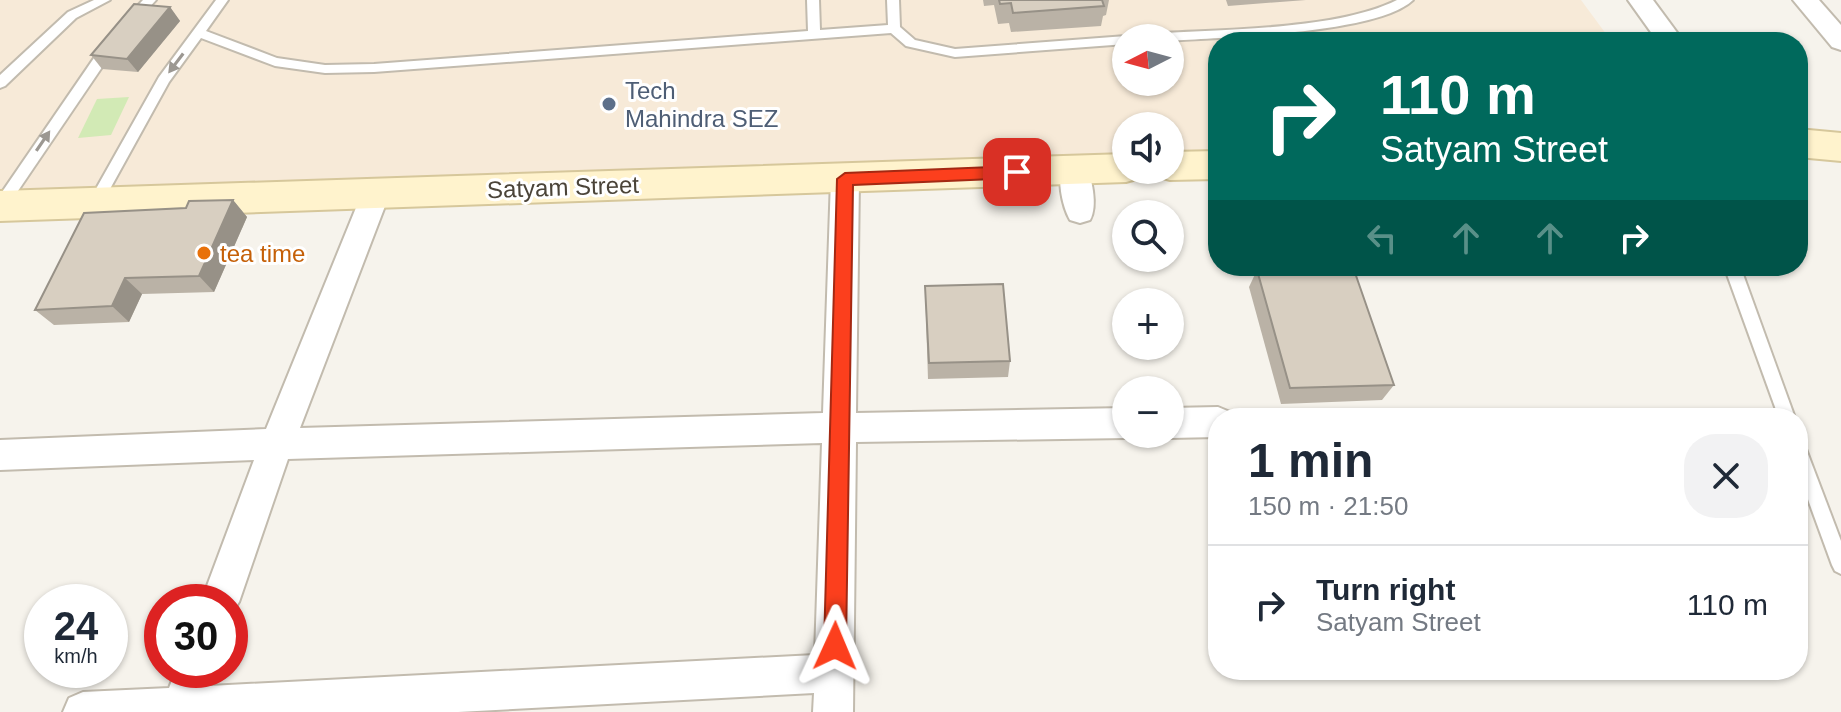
<!DOCTYPE html>
<meta charset="utf-8">
<style>
body{margin:0;font-family:Arial,sans-serif;background:#f2f2f3;color:#1f2937;height:100vh;display:flex;flex-direction:column;font-size:30px;white-space:nowrap}
*{box-sizing:border-box;margin:0}
p{font-size:26px;color:#747a83}
.icon{flex:none;width:44px;height:44px;fill:none;stroke:currentColor;stroke-width:2;stroke-linecap:round;stroke-linejoin:round}
.map{position:relative;flex:1;overflow:hidden}
.side{position:absolute;left:1208px;top:408px;width:600px;height:272px;display:flex;flex-direction:column;background:#fff;border-radius:32px;box-shadow:0 2px 6px #0004}
.side>*{flex:none}
.top-card{position:absolute;left:1208px;top:32px;width:600px;height:244px;border-radius:32px;box-shadow:0 2px 6px #0004;background:#00695c;color:#fff;overflow:hidden}
.needle{width:52px;rotate:264deg}
.fabs{position:absolute;left:1112px;top:24px;display:grid;gap:16px}
.fabs a{display:grid;place-items:center;width:72px;height:72px;border-radius:50%;background:#fff;box-shadow:0 2px 6px #0004;font-size:40px}
.speed{position:absolute;left:24px;top:584px;display:flex;gap:16px;font-size:40px;font-weight:700;text-align:center}
.speed>*{display:grid;place-content:center;width:104px;height:104px;border-radius:50%;background:#fff;box-shadow:0 2px 6px #0004;line-height:1}
.speed small{font-size:20px;font-weight:400}
.speed .limit{border:12px solid #d22;background:#fff;color:#111}
.pin{position:absolute;display:grid;place-items:center;width:68px;height:68px;color:#fff;margin:-34px;border-radius:16px;box-shadow:0 4px 12px #0006}
.me{position:absolute;width:88px;margin:-44px;rotate:1deg;stroke-linejoin:round;filter:drop-shadow(0 0 6px #0008)}
.turn{display:flex;align-items:center;gap:28px;height:168px;padding:0 40px;font-size:36px}
.turn .icon{width:104px;height:104px;stroke-width:2.5}
.turn b{display:block;font-size:56px;line-height:68px}
.lanes{display:flex;align-items:center;height:76px;padding:0 40px;background:#0003;justify-content:center;gap:40px;direction:ltr}
.lanes .off{opacity:.35}
.round{display:grid;place-items:center;flex:none;width:84px;height:84px;border-radius:32px;background:#f2f2f3}
.headline{display:flex;align-items:center;justify-content:space-between;height:136px;padding:0 40px}
h1{font-size:48px;font-weight:700;line-height:60px}
ul{padding:0;list-style:none}
li{display:flex;align-items:center;gap:24px;height:120px;padding:0 40px;border-top:2px solid #e0e1e3}
li div{flex:1}
li b{display:block;font-size:30px}
li em{font-style:normal}
.map>svg:first-child{display:block}
</style>
<div class="map">
<svg width="1841" height="712" viewBox="0 0 1841 712">
<rect width="100%" height="100%" fill="#f6f3ec"/>
<!-- commercial -->
<path fill="#f7ead8" fill-rule="evenodd" d="M0,0H1581L1612,42H1218V161L1170,162V126H1126V164L0,195ZM1126,38H1170V82H1126Z"/>
<!-- green -->
<polygon fill="#d2eab5" points="129,97 111,135 78,138 97,99"/>
<g fill="none" stroke-linecap="round" stroke-linejoin="round">
<defs>
<g id="lane">
<polygon points="94,0 110,0 76,18 5,86 0,88 0,75 68,12"/>
<polygon points="143,0 156,0 134,24 126,24 126,18"/>
<polygon points="216,0 228,0 206,31 277,58 325,65 374,64 808,31 807,0 819,0 820,30 888,25 887,0 899,0 900,27 915,40 955,49 1126,36 1131,38 1126,38 1126,44 955,57 906,46 891,33 374,72 325,73 275,66 201,38 169,82 100,207 90,207 88,203 159,77"/>
<path d="M1397,0H1413C1378,34 1222,37 1170,41V38H1140L1146,34C1217,29 1335,31 1397,0Z"/>
<polygon points="110,41 115,42 115,48 5,210 0,211 0,195 105,42"/>
<polygon points="1724,266 1740,266 1795,418 1779,418"/>
<polygon points="1798,441 1804,444 1806,449 1841,541 1841,574 1835,571 1832,565 1798,472"/>
</g>
<g id="street">
<polygon points="1628,0 1653,0 1684,42 1658,42"/>
<polygon points="1793,0 1819,0 1841,25 1841,50 1832,47"/>
<path d="M1074,160L1084,163C1092,176 1098,206 1090,220L1080,223L1070,220C1062,206 1056,176 1064,163Z"/>
<polygon points="845,168 855,172 859,179 856,413 1126,408 1126,434 1136,434 1126,438 856,442 853,712 813,712 814,693 458,712 63,712 69,698 83,692 169,688 176,670 214,670 209,686 815,655 822,443 288,459 239,602 230,616 230,602 201,602 254,460 0,470 0,440 266,429 362,193 366,185 376,182 386,185 390,193 300,428 823,413 831,179 835,172"/>
<polygon points="1218,407 1230,412 1233,418 1218,418 1218,437 1170,438 1160,434 1170,434 1170,408"/>
</g>
<g id="secondary">
<polygon points="1798,129 1841,133 1841,161 1798,157"/>
<polygon points="1218,151 1218,179 1170,180 1156,176 1153,170 1170,170 1170,152"/>
<polygon points="1126,154 1126,170 1144,170 1140,178 1126,182 0,221 0,191"/>
</g>
</defs>
<!-- lane casing -->
<use href="#lane" stroke="#c2bbae" stroke-width="4"/>
<!-- street casing -->
<use href="#street" stroke="#c2bbae" stroke-width="4"/>
<!-- secondary casing -->
<use href="#secondary" stroke="#d6c79b" stroke-width="4"/>
<!-- lane -->
<use href="#lane" fill="#fff" fill-rule="evenodd"/>
<!-- street -->
<use href="#street" fill="#fff" fill-rule="evenodd"/>
<!-- secondary -->
<use href="#secondary" fill="#fff3cd" fill-rule="evenodd"/>
</g>
<!-- wall -->
<g fill="#bab2a6">
<polygon points="983,0 1109,0 1106,15 1103,16 1101,26 1011,32 1009,23 998,24 994,5 984,6"/>
<polygon points="1226,0 1306,0 1228,6"/>
<polygon points="170,7 180,21 138,72 102,69 91,55"/>
<polygon points="233,200 247,217 214,292 142,294 129,322 54,325 35,310 186,208"/>
<polygon points="1257,270 1394,385 1382,400 1281,404 1249,287"/>
<polygon points="925,286 1010,361 1008,377 928,379"/>
</g>
<!-- shaded-wall -->
<g fill="#979187">
<polygon points="170,7 180,21 138,72 127,59"/>
<polygon points="233,200 247,217 214,292 199,276"/>
<polygon points="125,278 142,294 129,322 112,306"/>
</g>
<!-- building -->
<g fill="#d8cfc1" stroke="#979187" stroke-width="2">
<polygon points="999,0 1102,0 1104,6 1013,13 1011,3 1000,4"/>
<polygon points="134,4 170,7 127,59 91,55"/>
<polygon points="233,200 199,276 125,278 112,306 35,310 84,213 186,208 189,201"/>
<polygon points="1353,267 1394,385 1290,388 1257,270"/>
<polygon points="1003,284 1010,361 929,363 925,286"/>
</g>
<!-- one-way arrows -->
<defs><path id="oneway-solid" d="M-6-.8H1V-3.2L6.5 0L1 3.2V.8H-6Z" transform="scale(2)"/></defs>
<g fill="#9c9892">
<use href="#oneway-solid" transform="translate(176 63) rotate(127)"/>
<use href="#oneway-solid" transform="translate(43 141) rotate(-56)"/>
</g>
<!-- route -->
<polygon fill="#fc3f1d" stroke="#a42913" stroke-width="2" points="1017,166 1025,172 1017,178 853,185 846,646 843,653 835,656 828,653 824,646 837,179 845,173"/>
<!-- markers -->
<circle fill="#5c6f8a" stroke="#fff" stroke-width="3" cx="609" cy="104" r="8"/>
<circle fill="#e8710a" stroke="#fff" stroke-width="3" cx="204" cy="253" r="8"/>
<g text-anchor="middle" dominant-baseline="central" stroke-width="6" stroke-linejoin="round" paint-order="stroke">
<!-- service labels -->
<g font-size="24" fill="#4e5e75" stroke="#fff" text-anchor="start">
<text x="625" y="90">Tech<tspan x="625" dy="28">Mahindra SEZ</tspan></text>
</g>
<!-- street labels -->
<g font-size="24" fill="#4b4439" stroke="#fff">
<text transform="translate(563 187) rotate(-2)">Satyam Street</text>
</g>
<!-- food labels -->
<g font-size="24" fill="#c56008" stroke="#fff" text-anchor="start">
<text x="220" y="253">tea time</text>
</g>
</g>
</svg>
<div class="fabs">
<a><svg class="needle" viewBox="-14 -14 28 28"><path d="M0-13l5 13h-10z" fill="#e53935"/><path d="M0 13l5-13h-10z" fill="#747a83"/></svg></a>
<a><svg class="icon" aria-label="sound" viewBox="0 0 24 24"><path d="M4 9h4l5-4v14l-5-4H4zM17 9q2 3 0 6"/></svg></a>
<a><svg class="icon" aria-label="search" viewBox="0 0 24 24"><circle cx="10" cy="10" r="6"/><path d="M15 15l6 6"/></svg></a>
<a>+</a>
<a>−</a>
</div>
<div class="speed"><div>24<small>km/h</small></div><div class="limit">30</div></div>
<div class="pin" style="left:1017px;top:172px;background:#d93025"><svg class="icon" aria-label="arrive" viewBox="0 0 24 24"><path d="M6 21V4h12l-3 4 3 4H6"/></svg></div>
<svg class="me" style="left:835px;top:646px" viewBox="-20 -20 40 40"><path d="M0-17L14 15 0 8-14 15z" fill="#fc3f1d" stroke="#fff" stroke-width="4"/></svg>
<div class="top-card">
<div class="turn"><svg class="icon" aria-label="right" viewBox="0 0 24 24"><path d="M7 20v-9h11M14 6l5 5-5 5"/></svg><div><b>110 m</b>Satyam Street</div></div>
<div class="lanes"><svg class="icon off" aria-label="left" viewBox="0 0 24 24"><path d="M17 20v-9H6M10 6l-5 5 5 5"/></svg><svg class="icon off" aria-label="ahead" viewBox="0 0 24 24"><path d="M12 20V5M6 11l6-6 6 6"/></svg><svg class="icon off" aria-label="ahead" viewBox="0 0 24 24"><path d="M12 20V5M6 11l6-6 6 6"/></svg><svg class="icon" aria-label="right" viewBox="0 0 24 24"><path d="M7 20v-9h11M14 6l5 5-5 5"/></svg></div>
</div>
<section class="side">
<div class="headline"><div><h1>1 min</h1><p>150 m · 21:50</p></div><a class="round"><svg class="icon" aria-label="close" viewBox="0 0 24 24"><path d="M6 6l12 12M18 6L6 18"/></svg></a></div>
<ul>
<li><svg class="icon" aria-label="right" viewBox="0 0 24 24"><path d="M7 20v-9h11M14 6l5 5-5 5"/></svg><div><b>Turn right</b><p>Satyam Street</p></div><em>110 m</em></li>
</ul>
</section>
</div>
